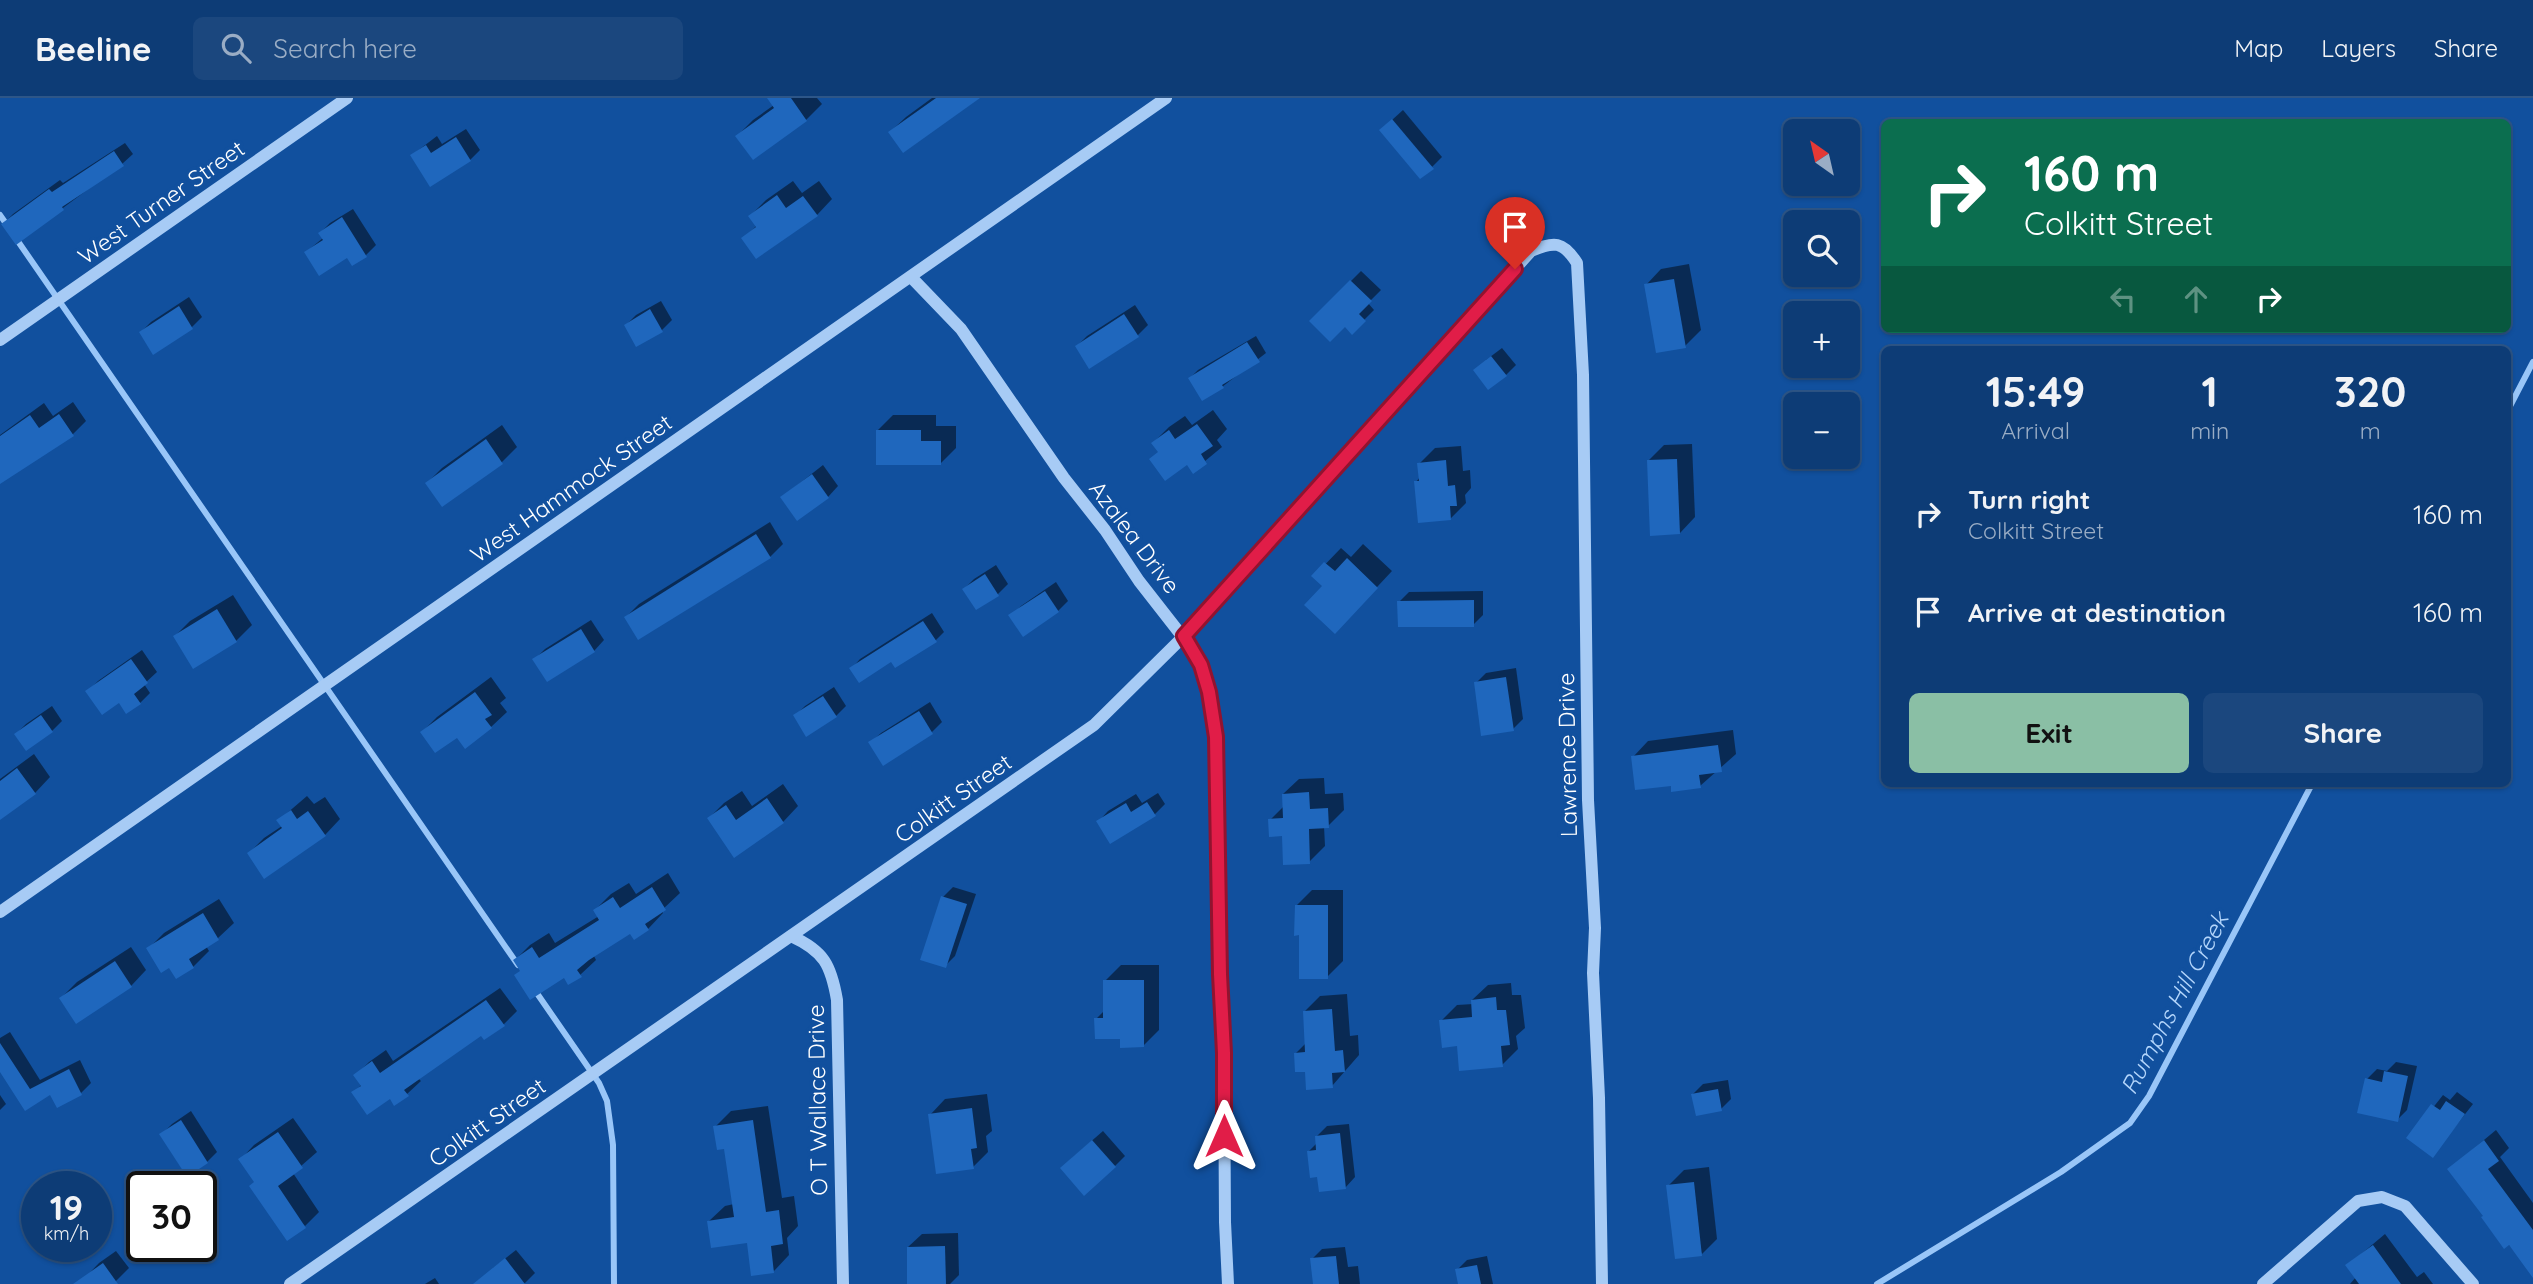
<!DOCTYPE html>
<meta charset="utf-8">
<style>
body{margin:0;font-family:Quicksand,sans-serif;background:#1b477e;color:#f1f3f6;height:100vh;display:flex;flex-direction:column;font-size:26px;white-space:nowrap}
*{box-sizing:border-box;margin:0}
p{font-size:23px;color:#9aadc5}
.icon{flex:none;width:38px;height:38px;fill:none;stroke:currentColor;stroke-width:2;stroke-linecap:round;stroke-linejoin:round}
.map{position:relative;flex:1;overflow:hidden}
.side{position:absolute;left:1881px;top:248px;width:630px;height:441px;display:flex;flex-direction:column;background:#0d3c76;border-radius:10px;box-shadow:0 2px 5px #0004,0 0 0 2px #2d5688}
.side>*{flex:none}
.top-card{position:absolute;left:1881px;top:21px;width:630px;height:214px;border-radius:10px;box-shadow:0 2px 5px #0004,0 0 0 2px #2d5688;background:#0b6e4f;color:#fff;overflow:hidden}
.needle{width:46px;rotate:326deg}
.fabs{position:absolute;left:1783px;top:21px;display:grid;gap:14px}
.fabs a{display:grid;place-items:center;width:77px;height:77px;border-radius:10px;background:#0d3c76;box-shadow:0 2px 5px #0004,0 0 0 2px #2d5688;font-size:35px}
.speed{position:absolute;left:21px;top:1073px;display:flex;gap:14px;font-size:35px;font-weight:700;text-align:center}
.speed>*{display:grid;place-content:center;width:91px;height:91px;border-radius:50%;background:#0d3c76;box-shadow:0 2px 5px #0004,0 0 0 2px #2d5688;line-height:1}
.speed small{font-size:18px;font-weight:400}
.speed .limit{border:4px solid #111;border-radius:10px;background:#fff;color:#111}
.pin{position:absolute;display:grid;place-items:center;width:60px;height:60px;color:#fff;margin:-72px -30px;border-radius:50% 50% 50% 0;rotate:-45deg;box-shadow:0 0 7px #0007}
.pin .icon{rotate:45deg}
.me{position:absolute;width:77px;margin:-38px;rotate:0deg;stroke-linejoin:round;filter:drop-shadow(0 0 5px #0008)}
.turn{display:flex;align-items:center;gap:24px;height:147px;padding:0 28px;font-size:32px}
.turn .icon{width:91px;height:91px;stroke-width:2.5}
.turn b{display:block;font-size:49px;line-height:60px}
.lanes{display:flex;align-items:center;height:66px;padding:0 28px;background:#0003;justify-content:center;gap:35px;direction:ltr}
.lanes .off{opacity:.35}
.eta{display:flex;justify-content:space-evenly;align-items:center;height:119px;text-align:center}
.eta b{font-size:42px;font-weight:700;line-height:49px}
.action{display:flex;gap:14px;margin-top:auto;padding:14px 28px}
.action a{flex:1;height:80px;border-radius:10px;background:#8abfa5;color:#111;font-size:28px;font-weight:700;line-height:80px;text-align:center}
.action a+a{background:#1b477e;color:#f1f3f6}
ul{padding:0;list-style:none}
li{display:flex;align-items:center;gap:21px;height:98px;padding:0 28px}
li div{flex:1}
li b{display:block;font-size:26px}
li em{font-style:normal}
header{display:flex;align-items:center;gap:42px;box-sizing:border-box;height:98px;padding:0 35px;background:#0d3c76;border-bottom:2px solid #2d5688}
header strong{font-size:33px}
nav{display:flex;gap:38px;margin-inline-start:auto;font-size:24px}
.search{width:490px;height:63px;background:#1b477e;display:flex;align-items:center;gap:18px;box-sizing:border-box;padding:0 24px;border-radius:10px;color:#9aadc5;font-size:26px}
.map>svg:first-child{display:block}
</style>
<header>
<strong>Beeline</strong>
<div class="search"><svg class="icon" aria-label="search" viewBox="0 0 24 24"><circle cx="10" cy="10" r="6"/><path d="M15 15l6 6"/></svg>Search here</div>
<nav><a>Map</a><a>Layers</a><a>Share</a></nav>
</header>
<div class="map">
<svg width="2533" height="1186" viewBox="0 0 2533 1186">
<rect width="100%" height="100%" fill="#11509e"/>
<!-- shadow -->
<g fill="#0007">
<polygon points="772,0 817,0 822,6 806,22 753,60 737,38 753,22 774,7"/>
<polygon points="932,0 974,0 890,34 906,19"/>
<polygon points="1403,12 1442,59 1432,69 1381,32"/>
<polygon points="466,31 480,52 470,62 412,57 437,38 442,46"/>
<polygon points="125,45 133,56 122,66 16,145 3,126 13,116 60,82 63,85"/>
<polygon points="793,83 802,95 819,83 832,101 817,117 744,141 757,127 750,118 766,102"/>
<polygon points="353,111 376,147 366,157 352,166 347,158 306,154 323,140 320,135 330,125"/>
<polygon points="1689,166 1701,232 1685,248 1646,187 1661,171"/>
<polygon points="1361,173 1381,192 1368,205 1374,212 1352,234 1345,227 1311,223"/>
<polygon points="189,199 202,219 192,229 141,234 151,224"/>
<polygon points="661,203 672,222 662,232 637,246 626,227 636,217"/>
<polygon points="1135,207 1148,227 1138,237 1090,268 1077,248 1087,238"/>
<polygon points="1256,238 1266,255 1222,289 1190,280 1198,272"/>
<polygon points="1502,250 1516,267 1506,277 1486,262"/>
<polygon points="73,304 86,323 73,336 0,385 0,337 44,305 53,318"/>
<polygon points="1213,312 1227,331 1217,342 1222,349 1193,373 1187,365 1159,353 1153,345 1169,329 1185,318 1192,327"/>
<polygon points="893,317 936,317 936,328 956,328 956,350 940,366 877,333"/>
<polygon points="502,327 517,349 502,364 443,407 427,385 442,370"/>
<polygon points="1692,346 1695,419 1680,435 1648,363 1664,347"/>
<polygon points="1461,348 1463,373 1470,372 1471,390 1465,397 1466,405 1450,421 1416,384 1420,379 1419,366 1435,350"/>
<polygon points="823,367 838,388 828,399 782,399"/>
<polygon points="770,424 783,446 770,459 639,539 626,519 639,506"/>
<polygon points="1363,446 1392,473 1350,518 1314,478 1341,450 1351,459"/>
<polygon points="996,467 1008,486 998,496 977,510 964,491 974,481"/>
<polygon points="1056,484 1068,503 1058,513 1011,518 1021,508"/>
<polygon points="1483,493 1483,517 1473,527 1399,504 1409,494"/>
<polygon points="233,497 252,527 236,543 175,538 190,523"/>
<polygon points="932,515 944,534 936,542 896,568 892,562 852,570 860,561"/>
<polygon points="591,522 604,542 594,553 535,561 545,551"/>
<polygon points="142,552 157,574 144,586 150,595 140,605 120,603 88,593 98,583"/>
<polygon points="1516,570 1523,621 1513,631 1476,585 1486,575"/>
<polygon points="491,579 506,600 500,605 507,614 491,629 465,648 457,637 422,634 437,619"/>
<polygon points="834,589 846,608 836,618 795,618 805,608"/>
<polygon points="930,604 942,624 932,634 883,665 870,645 881,635"/>
<polygon points="52,608 62,623 52,633 26,651 16,636 26,626"/>
<polygon points="1733,632 1736,656 1700,688 1672,686 1633,659 1648,643"/>
<polygon points="34,656 50,679 35,695 0,720 0,681"/>
<polygon points="1324,680 1325,696 1343,695 1344,712 1328,728 1324,728 1325,748 1309,764 1270,722 1284,708 1283,696 1299,681"/>
<polygon points="783,686 798,708 783,724 735,757 709,720 724,705 742,693 752,708"/>
<polygon points="1158,695 1165,706 1155,716 1110,744 1098,724 1108,713 1136,696 1142,705"/>
<polygon points="307,698 314,706 325,699 340,721 325,737 249,755 264,740 282,728 279,722"/>
<polygon points="668,775 680,795 662,812 663,815 648,831 631,833 594,858 596,862 580,877 564,878 521,872 515,862 530,847 549,835 555,845 599,818 595,812 611,796 629,785 636,796"/>
<polygon points="953,789 976,796 955,858 945,868 943,799"/>
<polygon points="1312,792 1343,792 1343,863 1327,879 1301,836 1296,808"/>
<polygon points="219,801 234,825 218,840 206,848 209,853 193,869 148,851 164,835"/>
<polygon points="131,849 146,872 131,888 61,900 77,884"/>
<polygon points="1121,867 1159,867 1159,932 1143,948 1122,939 1096,921 1105,912 1105,883"/>
<polygon points="1511,885 1512,897 1521,897 1525,930 1516,938 1518,951 1502,967 1459,946 1441,923 1457,907 1473,906 1472,902 1488,887"/>
<polygon points="500,890 517,913 504,926 482,936 418,980 421,983 407,996 390,999 354,995 362,986 356,977 369,964 386,952 393,963"/>
<polygon points="1347,896 1350,938 1358,937 1359,957 1332,988 1306,972 1296,955 1306,945 1305,913 1320,898"/>
<polygon points="10,934 40,982 80,962 91,985 81,995 57,1007 51,995 25,1011 0,971 0,940"/>
<polygon points="2396,964 2417,968 2407,1012 2397,1022 2367,981 2377,971 2387,973"/>
<polygon points="1728,982 1731,1001 1721,1011 1693,996 1703,986"/>
<polygon points="2457,994 2473,1006 2433,1057 2409,1040 2443,997 2450,1002"/>
<polygon points="987,996 992,1033 986,1038 988,1054 973,1069 930,1017 945,1001"/>
<polygon points="0,997 6,1006 0,1012"/>
<polygon points="768,1008 782,1100 794,1098 798,1128 787,1140 789,1157 774,1173 748,1143 709,1123 725,1108 734,1106 726,1049 715,1029 731,1013"/>
<polygon points="191,1013 217,1054 207,1064 188,1076 162,1036 172,1026"/>
<polygon points="293,1020 317,1054 293,1075 319,1114 305,1128 256,1084 240,1062 254,1047"/>
<polygon points="1349,1026 1355,1079 1345,1090 1309,1053 1317,1045 1317,1038 1327,1028"/>
<polygon points="2496,1032 2509,1050 2500,1059 2533,1105 2533,1177 2449,1071"/>
<polygon points="1103,1033 1125,1058 1115,1068 1072,1060"/>
<polygon points="1709,1069 1717,1141 1702,1156 1668,1088 1684,1072"/>
<polygon points="958,1135 959,1177 950,1186 909,1186 908,1149 922,1136"/>
<polygon points="2385,1136 2417,1179 2424,1174 2433,1186 2350,1186 2356,1179 2348,1167"/>
<polygon points="1345,1149 1348,1169 1358,1168 1360,1186 1315,1186 1312,1161 1322,1151"/>
<polygon points="516,1152 535,1175 524,1186 487,1186 493,1170"/>
<polygon points="116,1153 129,1170 116,1183 112,1186 79,1186 99,1165"/>
<polygon points="1487,1158 1493,1186 1460,1186 1457,1172 1467,1162"/>
<polygon points="435,1180 439,1186 425,1186"/>
</g>
<g fill="none" stroke-linecap="round" stroke-linejoin="round">
<!-- stream -->
<g stroke="#99c6f8" stroke-width="6">
<polyline points="0,117 9,130"/>
<polyline points="15,139 518,867"/>
<polyline points="2508,312 2533,264"/>
<polyline points="534,891 599,985 607,1003 613,1047 614,1186"/>
<polyline points="1877,1186 2061,1074 2130,1025 2149,998 2312,686"/>
</g>
</g>
<!-- building -->
<g fill="#1f67bd">
<polygon points="767,0 791,0 807,23 753,62 735,38 774,10"/>
<polygon points="936,0 980,0 903,55 888,34"/>
<polygon points="1392,21 1434,71 1420,81 1379,32"/>
<polygon points="456,39 471,63 430,89 410,57 426,47 431,55"/>
<polygon points="114,53 124,68 62,109 64,112 16,147 1,126 49,91 52,94"/>
<polygon points="777,97 786,110 803,98 818,118 756,161 741,140 756,129 748,118"/>
<polygon points="342,119 367,159 352,168 347,160 319,178 304,154 323,142 318,135"/>
<polygon points="1674,181 1686,250 1656,255 1644,186"/>
<polygon points="1350,182 1372,203 1359,216 1366,223 1352,237 1345,229 1330,244 1309,223"/>
<polygon points="179,208 193,231 153,257 139,234"/>
<polygon points="650,211 663,234 636,249 624,227"/>
<polygon points="1124,216 1139,239 1089,271 1075,248"/>
<polygon points="1247,244 1260,264 1222,287 1224,290 1202,303 1188,280"/>
<polygon points="1491,258 1507,278 1488,292 1473,272"/>
<polygon points="59,316 74,338 0,386 0,338 30,317 39,330"/>
<polygon points="1197,326 1213,348 1201,356 1207,366 1193,376 1187,367 1165,383 1149,361 1158,354 1151,345 1169,332 1175,341"/>
<polygon points="876,332 921,332 921,343 941,343 941,367 876,367"/>
<polygon points="486,341 503,366 442,409 425,385"/>
<polygon points="1677,361 1680,436 1650,438 1647,362"/>
<polygon points="1446,362 1448,388 1455,387 1457,408 1450,408 1451,422 1418,425 1414,383 1419,383 1417,365"/>
<polygon points="812,376 829,400 797,423 780,399"/>
<polygon points="756,436 771,460 638,542 624,519"/>
<polygon points="1347,460 1378,490 1335,536 1304,507 1322,488 1311,478 1324,464 1335,473"/>
<polygon points="985,476 999,498 976,512 962,491"/>
<polygon points="1045,493 1059,514 1023,539 1008,517"/>
<polygon points="1474,502 1474,529 1398,529 1397,503"/>
<polygon points="217,511 237,544 193,571 173,538"/>
<polygon points="923,523 937,544 895,570 891,564 859,585 849,570"/>
<polygon points="581,531 595,554 547,584 532,561"/>
<polygon points="131,561 148,585 134,596 141,606 126,616 119,605 102,617 85,593"/>
<polygon points="1506,579 1514,633 1481,638 1474,584"/>
<polygon points="475,594 492,617 485,621 492,630 465,651 457,640 435,655 420,634"/>
<polygon points="823,598 837,619 806,639 793,617"/>
<polygon points="919,613 933,636 883,668 868,644"/>
<polygon points="41,617 53,634 26,653 14,636"/>
<polygon points="1718,647 1722,674 1699,677 1701,690 1671,694 1671,688 1635,692 1631,658"/>
<polygon points="17,670 36,696 0,722 0,683"/>
<polygon points="1309,694 1310,711 1328,710 1329,730 1309,731 1310,766 1283,767 1282,738 1269,739 1268,721 1283,720 1282,696"/>
<polygon points="767,700 784,725 734,760 707,720 726,707 736,722"/>
<polygon points="1147,704 1156,718 1110,746 1096,723 1126,705 1131,714"/>
<polygon points="291,712 297,721 308,713 326,738 264,781 247,755 282,730 276,722"/>
<polygon points="652,789 666,812 645,826 649,832 634,842 630,836 589,862 577,872 582,879 568,887 564,880 530,902 514,877 520,873 513,862 532,849 539,860 599,822 593,812 613,799 620,810"/>
<polygon points="941,798 967,806 946,870 920,862"/>
<polygon points="1295,807 1328,807 1328,881 1299,881 1299,837 1294,838"/>
<polygon points="203,815 219,842 189,861 194,870 176,881 169,870 161,875 146,850"/>
<polygon points="115,863 132,889 76,926 59,900"/>
<polygon points="1103,882 1144,882 1144,949 1120,950 1120,941 1095,941 1094,920 1103,920"/>
<polygon points="1496,899 1497,912 1506,912 1510,947 1501,948 1503,969 1459,973 1457,948 1442,950 1439,922 1472,919 1471,902"/>
<polygon points="486,902 505,928 484,942 481,938 404,992 409,998 394,1008 390,1001 367,1017 351,994 361,988 353,977 372,963 380,975"/>
<polygon points="1332,911 1335,953 1343,952 1345,974 1332,975 1333,990 1306,992 1305,974 1295,974 1294,955 1305,954 1303,913"/>
<polygon points="0,945 30,991 69,971 82,997 57,1010 50,997 25,1013 0,974"/>
<polygon points="2384,973 2408,978 2398,1024 2357,1015 2365,980 2382,984"/>
<polygon points="1718,991 1722,1013 1696,1018 1691,996"/>
<polygon points="2446,1003 2465,1016 2433,1060 2406,1040 2431,1006 2440,1012"/>
<polygon points="972,1010 977,1050 971,1051 974,1071 936,1076 928,1016"/>
<polygon points="181,1022 208,1065 187,1079 159,1036"/>
<polygon points="753,1022 766,1114 779,1112 783,1146 771,1148 774,1175 751,1178 747,1145 711,1150 707,1123 734,1119 724,1051 717,1052 713,1028"/>
<polygon points="278,1034 303,1070 278,1088 306,1130 287,1143 249,1088 254,1084 238,1061"/>
<polygon points="1340,1035 1346,1091 1319,1094 1317,1079 1310,1080 1307,1053 1316,1052 1315,1038"/>
<polygon points="1092,1042 1116,1069 1084,1098 1060,1070"/>
<polygon points="2484,1042 2499,1063 2488,1071 2533,1132 2533,1180 2509,1147 2504,1151 2481,1119 2483,1118 2447,1071"/>
<polygon points="1694,1084 1702,1158 1675,1161 1666,1087"/>
<polygon points="2373,1147 2401,1186 2359,1186 2345,1167"/>
<polygon points="945,1148 946,1186 907,1186 907,1149"/>
<polygon points="1336,1158 1339,1186 1313,1186 1310,1160"/>
<polygon points="505,1160 525,1186 473,1186"/>
<polygon points="103,1165 118,1186 73,1186"/>
<polygon points="1477,1167 1481,1186 1458,1186 1455,1171"/>
</g>
<g fill="none" stroke-linecap="round" stroke-linejoin="round">
<!-- minor -->
<g stroke="#a7cbf5" stroke-width="12">
<polyline points="911,179 961,231 1064,380 1105,432 1139,483 1196,556 1209,594 1215,624 1218,655 1220,876 1224,955 1225,1124 1228,1186"/>
<polyline points="0,242 347,0"/>
<polyline points="0,814 1166,0"/>
<path d="M791,838C824,853 831,867 837,902L843,1186"/>
<path d="M290,1186L1094,627L1184,538L1531,153C1554,143 1563,143 1577,165L1583,277L1588,702L1595,830L1593,875L1599,1000L1602,1186"/>
<polyline points="2263,1186 2358,1103 2382,1099 2405,1108 2473,1186"/>
</g>
</g>
<g fill="none" stroke-linecap="round" stroke-linejoin="round">
<defs>
<polyline id="route" points="1224,1038 1224,955 1220,876 1216,639 1209,594 1201,567 1184,538 1515,171"/>
</defs>
<!-- route casing -->
<use href="#route" stroke="#92132f" stroke-width="18"/>
<!-- route -->
<use href="#route" stroke="#e11d48" stroke-width="12"/>
</g>
<g text-anchor="middle" dominant-baseline="central" stroke-width="7" stroke-linejoin="round" paint-order="stroke">
<!-- street labels -->
<g font-size="23" fill="#fff" stroke="#11509e">
<text transform="translate(161 104) rotate(-35)">West Turner Street</text>
<text transform="translate(571 390) rotate(-35)">West Hammock Street</text>
<text transform="translate(1135 439) rotate(53)">Azalea Drive</text>
<text transform="translate(1567 657) rotate(-91)">Lawrence Drive</text>
<text transform="translate(953 700) rotate(-35)">Colkitt Street</text>
<text transform="translate(817 1002) rotate(-91)">O T Wallace Drive</text>
<text transform="translate(487 1024) rotate(-35)">Colkitt Street</text>
</g>
<!-- water labels -->
<g font-size="24" font-style="italic" fill="#b3d5fb" stroke="#11509e">
<text transform="translate(2174 905) rotate(-62)">Rumphs Hill Creek</text>
</g>
</g>
</svg>
<div class="fabs">
<a><svg class="needle" viewBox="-14 -14 28 28"><path d="M0-13l5 13h-10z" fill="#e53935"/><path d="M0 13l5-13h-10z" fill="#9aadc5"/></svg></a>
<a><svg class="icon" aria-label="search" viewBox="0 0 24 24"><circle cx="10" cy="10" r="6"/><path d="M15 15l6 6"/></svg></a>
<a>+</a>
<a>−</a>
</div>
<div class="speed"><div>19<small>km/h</small></div><div class="limit">30</div></div>
<div class="pin" style="left:1515px;top:171px;background:#d93025"><svg class="icon" aria-label="arrive" viewBox="0 0 24 24"><path d="M6 21V4h12l-3 4 3 4H6"/></svg></div>
<svg class="me" style="left:1224px;top:1038px" viewBox="-20 -20 40 40"><path d="M0-17L14 15 0 8-14 15z" fill="#e11d48" stroke="#fff" stroke-width="4"/></svg>
<div class="top-card">
<div class="turn"><svg class="icon" aria-label="right" viewBox="0 0 24 24"><path d="M7 20v-9h11M14 6l5 5-5 5"/></svg><div><b>160 m</b>Colkitt Street</div></div>
<div class="lanes"><svg class="icon off" aria-label="left" viewBox="0 0 24 24"><path d="M17 20v-9H6M10 6l-5 5 5 5"/></svg><svg class="icon off" aria-label="ahead" viewBox="0 0 24 24"><path d="M12 20V5M6 11l6-6 6 6"/></svg><svg class="icon" aria-label="right" viewBox="0 0 24 24"><path d="M7 20v-9h11M14 6l5 5-5 5"/></svg></div>
</div>
<section class="side">
<div class="eta">
<div><b>15:49</b><p>Arrival</p></div>
<div><b>1</b><p>min</p></div>
<div><b>320</b><p>m</p></div>
</div>
<ul>
<li><svg class="icon" aria-label="right" viewBox="0 0 24 24"><path d="M7 20v-9h11M14 6l5 5-5 5"/></svg><div><b>Turn right</b><p>Colkitt Street</p></div><em>160 m</em></li>
<li><svg class="icon" aria-label="arrive" viewBox="0 0 24 24"><path d="M6 21V4h12l-3 4 3 4H6"/></svg><div><b>Arrive at destination</b></div><em>160 m</em></li>
</ul>
<div class="action"><a>Exit</a><a>Share</a></div>
</section>
</div>
